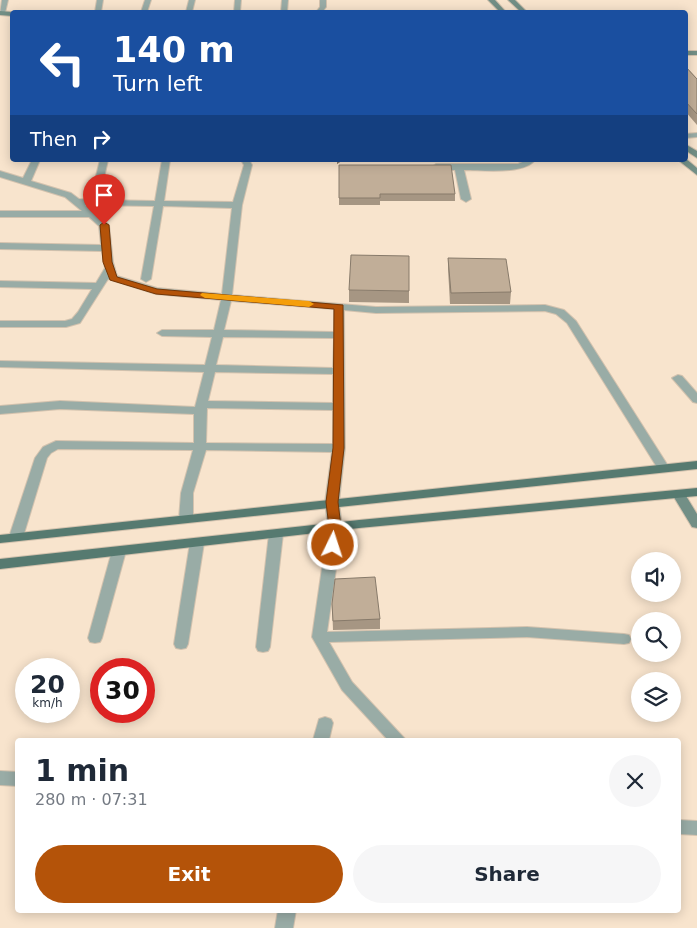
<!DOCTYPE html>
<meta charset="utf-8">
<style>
body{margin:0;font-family:"DejaVu Sans",sans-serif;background:#f6f6f7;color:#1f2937;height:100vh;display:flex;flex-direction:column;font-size:19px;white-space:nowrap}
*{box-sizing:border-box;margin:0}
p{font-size:16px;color:#747a83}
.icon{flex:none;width:28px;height:28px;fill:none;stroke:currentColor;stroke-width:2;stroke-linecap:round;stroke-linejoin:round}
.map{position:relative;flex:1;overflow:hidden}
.details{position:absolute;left:15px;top:738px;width:666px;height:175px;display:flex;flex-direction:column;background:#fff;border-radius:5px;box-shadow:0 2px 12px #0003}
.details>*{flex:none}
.top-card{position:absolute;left:10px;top:10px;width:678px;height:152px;border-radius:5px;box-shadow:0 2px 12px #0003;background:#1a4fa0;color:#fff;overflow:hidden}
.controls{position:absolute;left:631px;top:552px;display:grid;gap:10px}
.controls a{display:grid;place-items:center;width:50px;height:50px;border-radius:50%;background:#fff;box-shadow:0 2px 12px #0003;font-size:25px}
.speed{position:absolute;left:15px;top:658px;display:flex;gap:10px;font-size:25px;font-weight:700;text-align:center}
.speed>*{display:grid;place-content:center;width:65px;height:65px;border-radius:50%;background:#fff;box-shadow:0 2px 12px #0003;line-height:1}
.speed small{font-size:12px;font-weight:400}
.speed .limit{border:8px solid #d22;background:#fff;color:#111}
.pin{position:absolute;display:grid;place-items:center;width:42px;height:42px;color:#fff;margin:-51px -21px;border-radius:50% 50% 50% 0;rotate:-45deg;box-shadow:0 0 5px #0007}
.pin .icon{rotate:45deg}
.me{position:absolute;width:55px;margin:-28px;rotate:4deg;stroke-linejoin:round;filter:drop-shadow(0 0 4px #0008)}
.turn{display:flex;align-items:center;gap:18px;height:105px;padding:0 20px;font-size:22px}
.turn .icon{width:65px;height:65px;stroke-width:2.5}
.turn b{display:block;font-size:35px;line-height:42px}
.then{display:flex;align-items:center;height:48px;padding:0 20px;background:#0003;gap:10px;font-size:19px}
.round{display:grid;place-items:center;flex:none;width:52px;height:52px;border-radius:26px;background:#f6f6f7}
.summary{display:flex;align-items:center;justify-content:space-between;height:85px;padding:0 20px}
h1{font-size:30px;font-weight:600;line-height:38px}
.button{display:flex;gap:10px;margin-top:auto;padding:10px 20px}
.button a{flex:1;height:58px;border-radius:30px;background:#b45309;color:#fff;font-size:20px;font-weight:600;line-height:58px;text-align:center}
.button a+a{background:#f6f6f7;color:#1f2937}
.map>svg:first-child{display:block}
</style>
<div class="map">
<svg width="697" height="928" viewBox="0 0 697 928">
<rect width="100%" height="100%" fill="#f8e4cd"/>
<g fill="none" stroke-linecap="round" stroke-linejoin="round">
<defs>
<g id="lane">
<polygon points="697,133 697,137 685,138 685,134"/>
<path d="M527,160H535C524,175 482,170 464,170L471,199L466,202L461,199L455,170H436L432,167L436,164H518Z"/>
</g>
<g id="street">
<polygon points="2,0 8,0 5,13 2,15 0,14"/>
<polygon points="97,0 103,0 101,12 95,12"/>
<polygon points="145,0 151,0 147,12 141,12"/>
<polygon points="189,0 195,0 192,12 186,12"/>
<polygon points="235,0 241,0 240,12 234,12"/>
<polygon points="282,0 288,0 287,12 281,12"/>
<polygon points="320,0 326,0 326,7 322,12 316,12 320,7"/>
<path d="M32,160H40L31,181L71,193L79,199L90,200L100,160H108L99,200L155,201L162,160H170L164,201L233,202L244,165L241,160H249L252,165L242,205L232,295L376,307L545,305L564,310L576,321L670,469L668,472H660L567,323L556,314L545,311L376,313L344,310L345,448L339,502L342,527L327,632L527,627L624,634L629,635L631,639L629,643L624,644L527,637L329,642L352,682L406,740H388L342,690L312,637L328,527L325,502L332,452L206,450L193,493V519L186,523L179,519L181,493L193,450L58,449L51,453L47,458L23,537L21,540H11L9,537L35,458L43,447L56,441L194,443V414L60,409L0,414V406L60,401L195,407L204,372L0,367V361L205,365L212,337L162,336L157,333L162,330H214L221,300L156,294L108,279L80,323L66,327H0V321H65L72,319L78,312L92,289L0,287V281L96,283L105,268L102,251L0,249V243L101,245L99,226L89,217H0V211H82L65,197L0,177V171L23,178ZM85,205L154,206L141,279L146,282L151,279L163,206L232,208L222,294L157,288L117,276L113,262L109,225ZM231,301L334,309V332L224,330ZM223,337L334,338L333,368L216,365ZM215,372L333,374V403L208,401ZM207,408L333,410V444L206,443Z"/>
<polygon points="678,375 682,376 697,393 697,403 693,402 672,378"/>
<polygon points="276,530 281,531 283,534 270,647 268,651 263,652 258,651 256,647 269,534 271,531"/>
<polygon points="197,539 202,540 204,543 188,644 186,648 181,649 176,648 174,644 190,543 192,540"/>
<polygon points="119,547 124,548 126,551 102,638 100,642 95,643 90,642 88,638 112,551 114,548"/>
<polygon points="325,717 331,719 333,723 329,740 313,740 319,719"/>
<polygon points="0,771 18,772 18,786 0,785"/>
<polygon points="679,820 697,821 697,835 679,834"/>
<polygon points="278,910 296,910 293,928 275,928"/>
</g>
<g id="secondary">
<polygon points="488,0 495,0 506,12 500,12"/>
<polygon points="508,0 515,0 527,12 521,12"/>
<polygon points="0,11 12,12 14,12 12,16 0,15"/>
<rect x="685" y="51" width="12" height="4"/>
<polygon points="685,144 697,151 697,158 685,150"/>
<polygon points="685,158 697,168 697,175 678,160 685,160"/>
<polygon points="678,490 683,491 697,514 697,528 692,527 672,494"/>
</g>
<g id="primary">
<polygon points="697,461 697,469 0,543 0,535"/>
<polygon points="697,488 697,496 359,528 0,569 0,559 359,520"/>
</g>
</defs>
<!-- lane casing -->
<use href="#lane" stroke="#d3c2ae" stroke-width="2"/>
<!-- street casing -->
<use href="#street" stroke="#d3c2ae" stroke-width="2"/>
<!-- secondary casing -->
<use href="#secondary" stroke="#d3c2ae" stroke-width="2"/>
<!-- primary casing -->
<use href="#primary" stroke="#d3c2ae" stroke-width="2"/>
<!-- lane -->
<use href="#lane" fill="#99aca6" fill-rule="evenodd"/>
<!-- street -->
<use href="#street" fill="#99aca6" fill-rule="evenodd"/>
<!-- secondary -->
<use href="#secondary" fill="#728f86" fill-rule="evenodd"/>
<!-- primary -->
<use href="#primary" fill="#567a70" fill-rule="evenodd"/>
</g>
<!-- wall -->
<g fill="#a69683">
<polygon points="685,66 697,79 697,125 685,111"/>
<polygon points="337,160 522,160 518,162 340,162 337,164"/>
<polygon points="339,165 455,194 455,201 380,201 380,205 339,205"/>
<polygon points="448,258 511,292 510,304 450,304 448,269"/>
<polygon points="349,290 409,291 409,303 349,302"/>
<polygon points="332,604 380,619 380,629 333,630"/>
</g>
<!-- shaded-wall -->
<polygon fill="#877a6a" points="337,160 340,160 340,162 337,164"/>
<!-- building -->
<g fill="#c1ae98" stroke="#877a6a">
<polygon points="685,66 697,79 697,114 685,101"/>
<polygon points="339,165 451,165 455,194 380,194 380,198 339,198"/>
<polygon points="351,255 409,256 409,291 349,290"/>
<polygon points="448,258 506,259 511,292 451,293"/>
<polygon points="375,577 380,619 333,621 332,604 335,579"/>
</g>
<!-- route -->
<polygon fill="#b45309" stroke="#753606" points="104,222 109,225 112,262 117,277 157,289 343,305 344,448 338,502 341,527 337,548 328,548 326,545 329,527 326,502 333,448 334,309 156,294 110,280 103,262 100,225"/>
<!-- slow -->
<polygon fill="#f59e0b" points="202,293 309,301 314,304 309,307 205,298 200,295"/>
</svg>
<div class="controls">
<a><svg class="icon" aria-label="sound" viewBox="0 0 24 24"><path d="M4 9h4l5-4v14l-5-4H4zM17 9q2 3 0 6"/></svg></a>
<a><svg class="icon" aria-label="search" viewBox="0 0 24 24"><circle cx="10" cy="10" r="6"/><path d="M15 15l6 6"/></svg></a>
<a><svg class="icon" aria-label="layers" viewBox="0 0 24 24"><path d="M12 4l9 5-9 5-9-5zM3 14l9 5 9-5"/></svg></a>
</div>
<div class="speed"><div>20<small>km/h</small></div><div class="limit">30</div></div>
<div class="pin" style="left:104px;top:225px;background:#d93025"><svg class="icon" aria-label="arrive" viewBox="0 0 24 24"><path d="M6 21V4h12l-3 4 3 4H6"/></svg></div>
<svg class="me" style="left:333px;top:545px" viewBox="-20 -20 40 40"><circle r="17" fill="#b45309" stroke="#fff" stroke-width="3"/><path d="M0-11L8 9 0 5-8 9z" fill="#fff"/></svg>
<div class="top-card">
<div class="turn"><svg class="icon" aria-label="left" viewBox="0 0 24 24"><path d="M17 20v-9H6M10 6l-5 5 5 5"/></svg><div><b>140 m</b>Turn left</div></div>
<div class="then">Then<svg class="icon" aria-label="right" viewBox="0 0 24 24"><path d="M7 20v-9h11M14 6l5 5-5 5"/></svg></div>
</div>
<section class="details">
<div class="summary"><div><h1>1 min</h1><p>280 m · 07:31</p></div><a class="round"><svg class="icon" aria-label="close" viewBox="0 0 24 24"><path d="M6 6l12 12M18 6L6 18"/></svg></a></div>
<div class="button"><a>Exit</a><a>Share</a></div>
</section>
</div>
